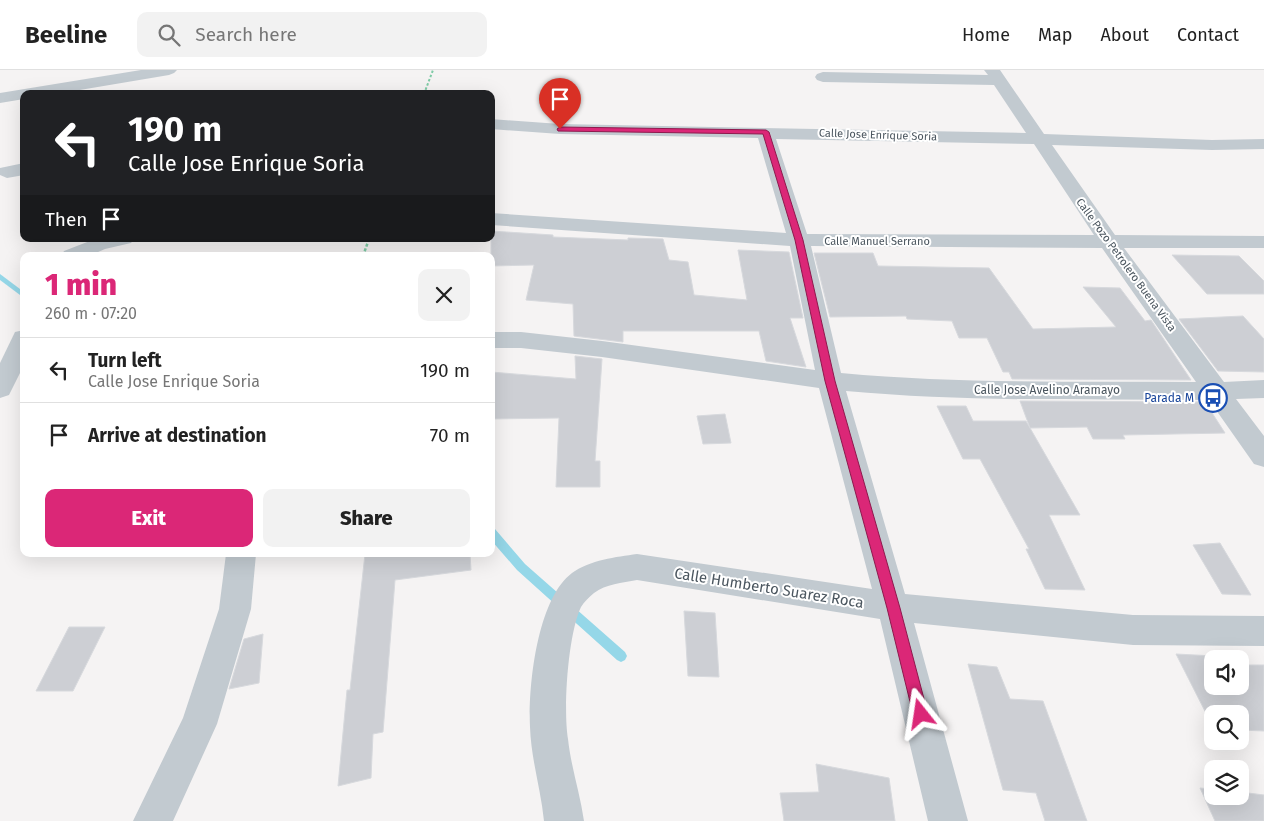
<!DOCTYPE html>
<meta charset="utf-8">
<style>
body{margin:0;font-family:"Fira Sans",sans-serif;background:#f2f2f2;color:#222;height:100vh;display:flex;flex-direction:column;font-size:19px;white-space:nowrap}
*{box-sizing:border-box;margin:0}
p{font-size:16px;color:#767676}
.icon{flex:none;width:28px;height:28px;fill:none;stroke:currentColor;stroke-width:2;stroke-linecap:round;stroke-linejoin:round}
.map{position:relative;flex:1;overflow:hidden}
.drawer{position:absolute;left:20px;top:182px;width:475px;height:305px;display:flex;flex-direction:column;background:#fff;border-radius:10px;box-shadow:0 5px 20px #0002}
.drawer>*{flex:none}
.guide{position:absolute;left:20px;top:20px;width:475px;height:152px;border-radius:10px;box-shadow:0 5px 20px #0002;background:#202124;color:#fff;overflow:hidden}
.buttons{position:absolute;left:1204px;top:580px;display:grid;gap:10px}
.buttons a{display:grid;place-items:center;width:45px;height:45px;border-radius:10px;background:#fff;box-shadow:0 5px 20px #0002;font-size:25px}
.pin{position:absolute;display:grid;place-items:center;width:42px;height:42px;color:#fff;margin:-51px -21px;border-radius:50% 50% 50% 0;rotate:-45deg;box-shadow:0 0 5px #0007}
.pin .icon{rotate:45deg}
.me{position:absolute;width:55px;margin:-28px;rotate:345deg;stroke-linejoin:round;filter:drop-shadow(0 0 4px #0008)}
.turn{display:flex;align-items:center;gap:18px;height:105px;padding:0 25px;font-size:22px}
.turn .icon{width:65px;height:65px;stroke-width:2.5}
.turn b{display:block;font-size:35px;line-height:42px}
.then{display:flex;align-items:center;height:48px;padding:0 25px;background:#0003;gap:10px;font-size:19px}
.round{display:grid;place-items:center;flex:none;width:52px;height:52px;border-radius:10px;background:#f2f2f2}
.summary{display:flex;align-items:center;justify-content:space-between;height:85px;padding:0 25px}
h1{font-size:30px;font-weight:800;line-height:38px;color:#db2777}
.primary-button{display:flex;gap:10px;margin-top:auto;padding:10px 25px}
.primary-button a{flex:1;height:58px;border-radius:10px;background:#db2777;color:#fff;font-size:20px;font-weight:800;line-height:58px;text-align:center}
.primary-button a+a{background:#f2f2f2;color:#222}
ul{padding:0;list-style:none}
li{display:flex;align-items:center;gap:15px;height:65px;padding:0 25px;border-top:1px solid #e0e0e0}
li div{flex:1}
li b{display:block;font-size:19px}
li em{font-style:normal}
header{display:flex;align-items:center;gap:30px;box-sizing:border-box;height:70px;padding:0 25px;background:#fff;border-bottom:1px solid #e0e0e0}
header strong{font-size:24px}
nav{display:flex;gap:28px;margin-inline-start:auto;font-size:18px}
.search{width:350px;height:45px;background:#f2f2f2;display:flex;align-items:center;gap:12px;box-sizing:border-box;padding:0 18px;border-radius:10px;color:#767676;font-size:19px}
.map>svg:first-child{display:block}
</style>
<header>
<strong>Beeline</strong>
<div class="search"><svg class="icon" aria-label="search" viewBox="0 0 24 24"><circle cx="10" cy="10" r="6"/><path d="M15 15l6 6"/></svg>Search here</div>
<nav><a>Home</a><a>Map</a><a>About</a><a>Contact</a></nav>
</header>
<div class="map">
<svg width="1264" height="751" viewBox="0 0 1264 751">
<rect width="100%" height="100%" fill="#f5f3f3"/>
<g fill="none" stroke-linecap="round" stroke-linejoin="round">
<!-- stream -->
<g fill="#95d7e8" fill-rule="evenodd">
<polygon points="0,204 24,222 24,228 0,210"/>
<polygon points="491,458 495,459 525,494 625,582 627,586 625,590 621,592 617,590 517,500 491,470"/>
</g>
</g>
<!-- building -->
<g fill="#cdcfd4" stroke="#d7d9dd">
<polygon points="491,161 553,165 553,167 628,170 628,168 663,169 669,190 688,192 694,225 747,230 738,180 789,182 803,248 790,248 806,297 766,291 759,261 623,261 623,272 574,266 573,234 526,230 534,195 491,196"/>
<polygon points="814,183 873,183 878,196 989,198 1033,259 1116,257 1083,217 1120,218 1145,251 1151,250 1191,310 1012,309 1009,302 1003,302 987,268 959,268 952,251 907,249 906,246 830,247"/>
<polygon points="1172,185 1239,186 1264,211 1264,224 1207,224"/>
<polygon points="1243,246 1264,269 1264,302 1218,301 1179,249"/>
<polygon points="575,286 602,289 595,391 600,391 600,417 556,417 559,348 491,349 491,302 576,309"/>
<polygon points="1020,331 1205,332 1225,363 1123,365 1125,369 1093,369 1087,357 1030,358"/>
<polygon points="937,336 966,336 973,351 1026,351 1080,445 1049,445 1085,520 1045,519 1026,479 1029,479 980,389 963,389"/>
<polygon points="725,344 731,373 703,374 697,346"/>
<polygon points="1220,473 1251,525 1222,524 1193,475"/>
<polygon points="365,484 470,484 471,500 395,510 383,662 373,664 371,708 338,716 347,620 350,620"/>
<polygon points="684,541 715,543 719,607 688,606"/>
<polygon points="69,557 105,557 73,621 36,621"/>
<polygon points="263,564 259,613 229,619 244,569"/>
<polygon points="1176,584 1214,586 1212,616 1240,616 1240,595 1264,595 1264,661 1240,660 1240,644 1212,644 1212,655"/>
<polygon points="968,594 997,597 1010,629 1043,631 1087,751 1045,751 1036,723 1003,720"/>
<polygon points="816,694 889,708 895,751 784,751 780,723 819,722"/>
<polygon points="1200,718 1212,719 1212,726 1240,726 1240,722 1264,725 1264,751 1215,751"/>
</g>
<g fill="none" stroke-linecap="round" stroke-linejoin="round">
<!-- path-far1 -->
<polyline stroke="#7fcba6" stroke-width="2" stroke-dasharray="2.5 2" stroke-linecap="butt" points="424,24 433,0"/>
<!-- path -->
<polyline stroke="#7fcba6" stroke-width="2.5" stroke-dasharray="3 2" stroke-linecap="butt" points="363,186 369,169"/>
<!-- minor -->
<g fill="#c2cad0" fill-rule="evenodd">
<polygon points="141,0 177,0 174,3 169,5 56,24 24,24 24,29 0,33 0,23"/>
<path d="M984,0H1000L1044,64L1212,70L1264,69V79L1212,80L1052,75L1115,165L1264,166V178H1124L1224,312L1264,310V328L1236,329L1264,366V397L1254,394L1209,330C1088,329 966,332 846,321L905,524L1133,545L1264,546V576L1133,575L914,553L968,751H928L880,549L637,510C622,513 606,514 594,523C589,527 584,532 581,537C568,564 563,639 568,669C571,697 580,723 584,751H544C541,720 531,689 530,657C528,617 537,529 572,503C590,490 616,487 637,484L872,519L819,318L602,287L521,278H491V262H521L602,271L815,300L790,176L491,155V143L786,163L758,68L560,64L491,59V49L560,54L1026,63L994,15L823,12L817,10L815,7L817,4L823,2L988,5ZM776,69L1034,74L1094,165L807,164ZM811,176L1102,178L1196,312C1078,311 959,314 841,303Z"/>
<polygon points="24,93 24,105 7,108 0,105 0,98"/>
<polygon points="95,169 134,169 131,173 105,179 89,186 61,186 64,181"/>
<polygon points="24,260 24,295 9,325 0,328 0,293 15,262"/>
<polygon points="226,484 256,484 251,539 217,654 173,751 133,751 183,648 219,539"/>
</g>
</g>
<!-- route -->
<polygon fill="#db2777" stroke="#8e194d" points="560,57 766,60 769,62 803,170 835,311 900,538 928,644 926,649 921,652 916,649 913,644 887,538 825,311 795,170 763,64 558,61 557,59"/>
<!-- icons -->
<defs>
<symbol id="bus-ring" viewBox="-11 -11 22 22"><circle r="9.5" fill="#fff" stroke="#1a4fb4" stroke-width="1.5"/><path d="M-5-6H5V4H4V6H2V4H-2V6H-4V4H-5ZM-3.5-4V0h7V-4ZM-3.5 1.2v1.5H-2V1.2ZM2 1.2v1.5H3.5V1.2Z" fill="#1a4fb4"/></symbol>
</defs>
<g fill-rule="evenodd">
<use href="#bus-ring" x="1197" y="312" width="32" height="32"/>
</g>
<g text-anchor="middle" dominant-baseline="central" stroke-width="4" stroke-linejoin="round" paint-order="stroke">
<!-- far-street labels -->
<g font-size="11" fill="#4b565f" stroke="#fff">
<text transform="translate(878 65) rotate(2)">Calle Jose Enrique Soria</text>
<text x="877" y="171">Calle Manuel Serrano</text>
<text transform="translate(1126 195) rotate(54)">Calle Pozo Petrolero Buena Vista</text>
</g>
<!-- street labels -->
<g font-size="12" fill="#4b565f" stroke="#fff">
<text x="1047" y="320">Calle Jose Avelino Aramayo</text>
</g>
<!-- transit labels -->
<g font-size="12" fill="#164399" stroke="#fff" text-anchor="end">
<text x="1194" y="328">Parada M</text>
</g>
<!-- near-street labels -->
<g font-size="15" fill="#4b565f" stroke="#fff">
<text transform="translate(769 518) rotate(9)">Calle Humberto Suarez Roca</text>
</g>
</g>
</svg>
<div class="buttons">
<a><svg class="icon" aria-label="sound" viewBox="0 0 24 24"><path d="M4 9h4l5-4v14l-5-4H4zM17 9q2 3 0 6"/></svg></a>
<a><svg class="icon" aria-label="search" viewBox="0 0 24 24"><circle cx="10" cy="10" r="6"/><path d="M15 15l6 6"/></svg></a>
<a><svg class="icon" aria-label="layers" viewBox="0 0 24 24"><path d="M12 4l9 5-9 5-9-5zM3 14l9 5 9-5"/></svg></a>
</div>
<div class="pin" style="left:560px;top:59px;background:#d93025"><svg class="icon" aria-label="arrive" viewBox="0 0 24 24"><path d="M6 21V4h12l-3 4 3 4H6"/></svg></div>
<svg class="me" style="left:921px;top:644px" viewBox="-20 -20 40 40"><path d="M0-17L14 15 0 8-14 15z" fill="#db2777" stroke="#fff" stroke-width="4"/></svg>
<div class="guide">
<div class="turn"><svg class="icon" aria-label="left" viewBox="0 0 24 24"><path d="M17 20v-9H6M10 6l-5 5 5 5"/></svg><div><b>190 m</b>Calle Jose Enrique Soria</div></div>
<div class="then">Then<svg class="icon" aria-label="arrive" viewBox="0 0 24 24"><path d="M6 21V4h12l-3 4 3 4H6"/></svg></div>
</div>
<section class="drawer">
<div class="summary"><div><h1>1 min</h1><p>260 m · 07:20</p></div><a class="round"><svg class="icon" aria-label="close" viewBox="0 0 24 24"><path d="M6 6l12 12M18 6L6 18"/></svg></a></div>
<ul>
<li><svg class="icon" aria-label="left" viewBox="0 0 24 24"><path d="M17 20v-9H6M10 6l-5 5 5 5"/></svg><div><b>Turn left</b><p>Calle Jose Enrique Soria</p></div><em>190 m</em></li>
<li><svg class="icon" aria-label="arrive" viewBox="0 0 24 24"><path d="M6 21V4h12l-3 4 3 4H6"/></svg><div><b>Arrive at destination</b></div><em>70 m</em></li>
</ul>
<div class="primary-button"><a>Exit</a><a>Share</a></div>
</section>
</div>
